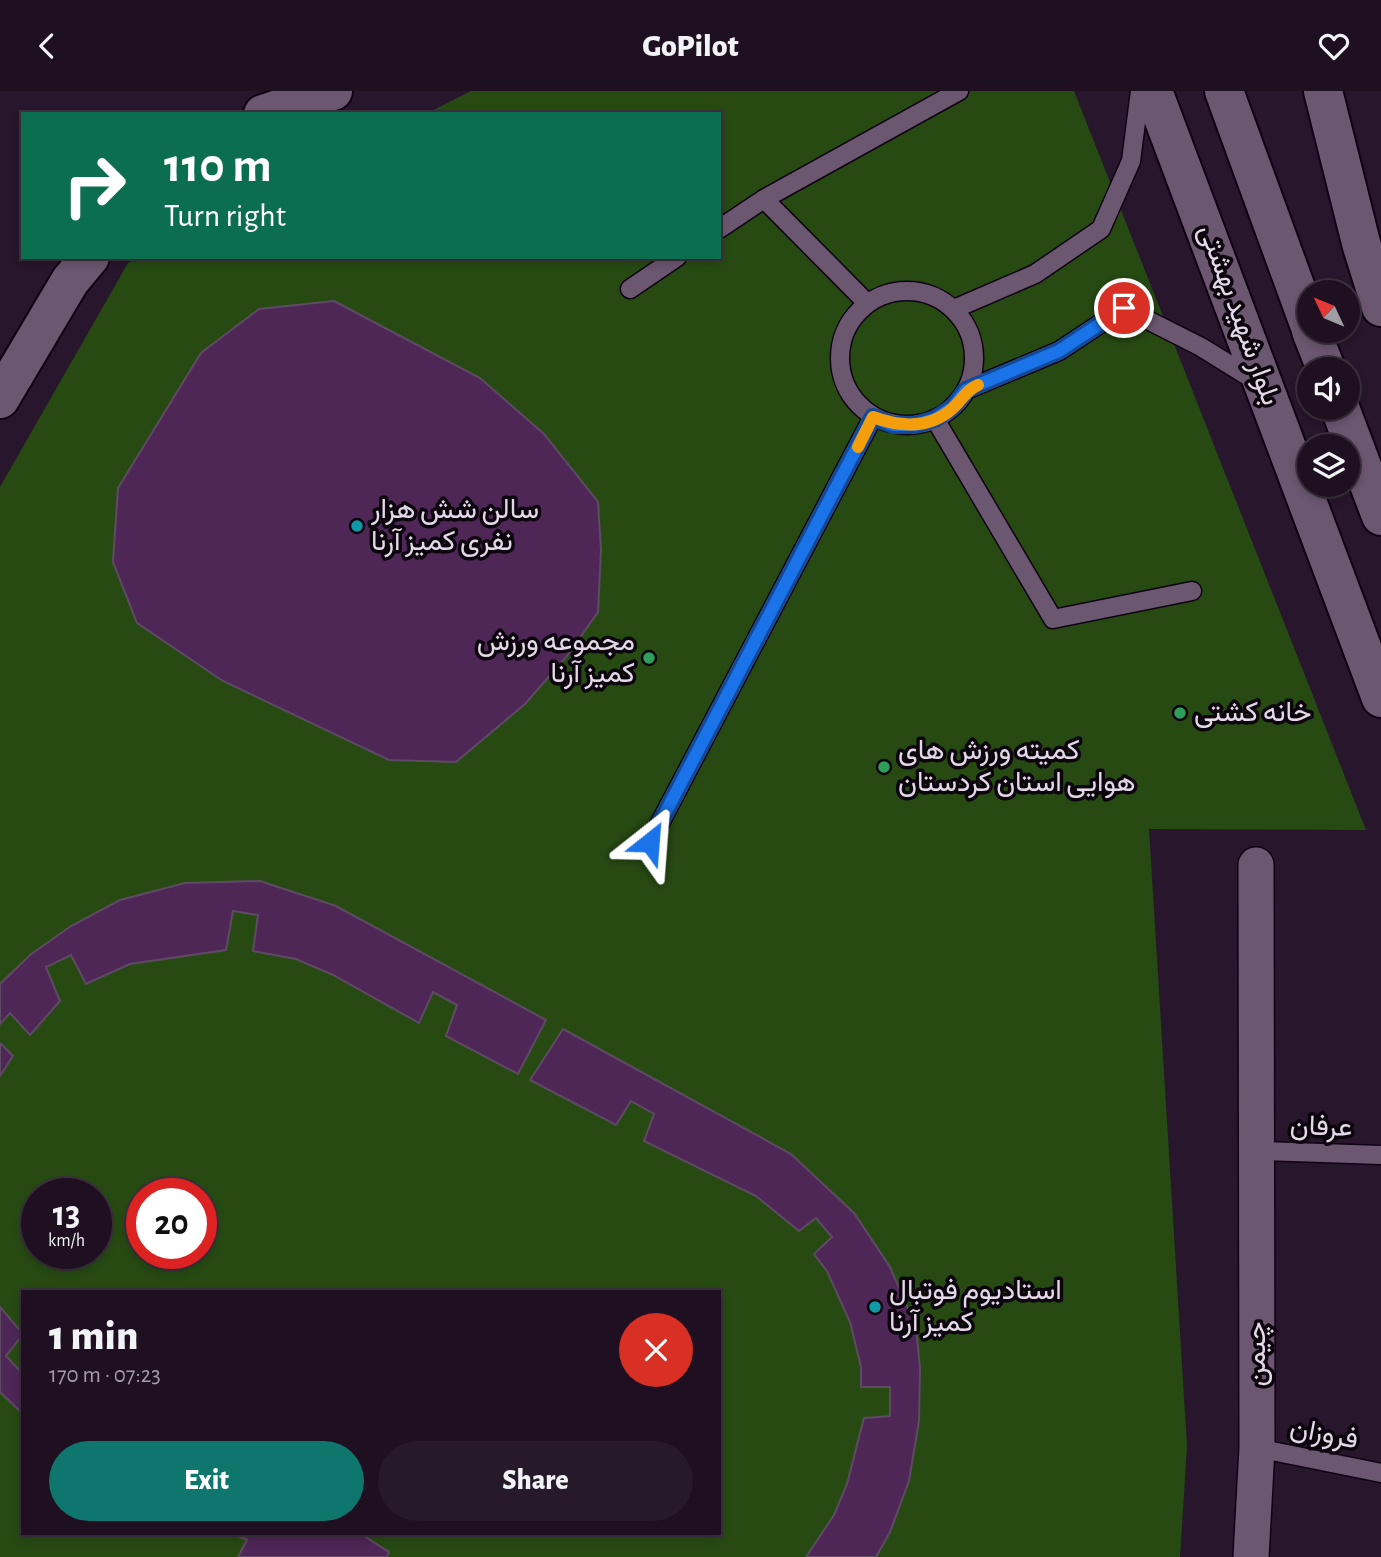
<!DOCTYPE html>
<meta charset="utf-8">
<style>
body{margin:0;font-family:"Alegreya Sans",Vazirmatn,sans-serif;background:#26192a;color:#f1f3f6;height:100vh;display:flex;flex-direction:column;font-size:26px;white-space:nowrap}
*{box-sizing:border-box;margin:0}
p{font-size:23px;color:#a19da5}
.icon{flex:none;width:38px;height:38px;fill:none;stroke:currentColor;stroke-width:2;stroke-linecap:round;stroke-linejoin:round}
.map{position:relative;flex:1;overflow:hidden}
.drawer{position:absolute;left:21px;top:1199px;width:700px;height:245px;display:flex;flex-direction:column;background:#1e1021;border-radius:0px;box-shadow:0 4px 10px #0003,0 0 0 2px #3c303f}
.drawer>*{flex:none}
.top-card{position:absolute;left:21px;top:21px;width:700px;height:147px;border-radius:0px;box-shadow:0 4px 10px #0003,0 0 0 2px #3c303f;background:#0b6e4f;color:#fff;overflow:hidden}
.needle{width:46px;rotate:314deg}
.buttons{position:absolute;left:1297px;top:189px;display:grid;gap:14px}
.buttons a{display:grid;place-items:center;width:63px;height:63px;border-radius:50%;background:#1e1021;box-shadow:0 4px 10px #0003,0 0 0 2px #3c303f;font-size:35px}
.speed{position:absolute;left:21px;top:1087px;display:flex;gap:14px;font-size:35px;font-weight:700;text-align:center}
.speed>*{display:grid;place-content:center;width:91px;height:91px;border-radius:50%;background:#1e1021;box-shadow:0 4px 10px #0003,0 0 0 2px #3c303f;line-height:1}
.speed small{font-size:18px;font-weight:400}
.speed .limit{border:10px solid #d22;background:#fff;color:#111}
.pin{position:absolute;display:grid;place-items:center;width:60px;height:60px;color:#fff;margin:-30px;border:4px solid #fff;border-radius:50%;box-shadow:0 2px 7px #0007}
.me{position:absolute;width:77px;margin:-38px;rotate:28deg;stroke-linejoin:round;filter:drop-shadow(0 0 5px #0008)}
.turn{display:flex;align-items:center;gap:24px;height:147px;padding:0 28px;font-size:32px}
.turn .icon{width:91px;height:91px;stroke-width:2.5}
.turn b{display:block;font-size:49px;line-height:60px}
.round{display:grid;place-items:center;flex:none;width:74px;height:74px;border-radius:37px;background:#26192a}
.headline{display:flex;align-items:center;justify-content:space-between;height:119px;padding:0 28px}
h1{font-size:42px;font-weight:800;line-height:52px}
.action{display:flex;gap:14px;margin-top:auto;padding:14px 28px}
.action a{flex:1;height:80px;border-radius:42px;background:#0f766e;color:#fff;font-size:28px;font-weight:800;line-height:80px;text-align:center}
.action a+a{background:#26192a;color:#f1f3f6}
header{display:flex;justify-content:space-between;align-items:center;height:91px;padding:0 28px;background:#1e1021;font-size:32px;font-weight:800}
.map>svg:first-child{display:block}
</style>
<header><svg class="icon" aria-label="back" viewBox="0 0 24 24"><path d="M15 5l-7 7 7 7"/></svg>GoPilot<svg class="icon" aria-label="heart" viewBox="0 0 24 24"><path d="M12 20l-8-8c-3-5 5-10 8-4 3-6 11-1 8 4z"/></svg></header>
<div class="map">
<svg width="1381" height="1466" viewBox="0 0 1381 1466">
<rect width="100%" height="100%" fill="#28162c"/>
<!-- green -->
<path fill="#274a13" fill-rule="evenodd" d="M471,0H1074L1366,739L1149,738L1187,1355L1180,1466H0V396L128,172L140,166H719V23H426ZM37,1102H96V1162H37ZM142,1102H201V1162H142ZM23,1200H719V1442H23Z"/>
<!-- building -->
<g fill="#4e2757" stroke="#5f4a64" stroke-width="2">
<polygon points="334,210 480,287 544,343 598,411 601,459 598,521 567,565 525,613 456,671 389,669 223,590 137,532 113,471 118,397 201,262 259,218"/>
<polygon points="260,790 336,815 546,929 518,983 446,945 457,914 433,901 419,932 333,884 296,868 253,860 258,824 233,820 226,859 130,873 86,893 71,864 46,876 60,910 30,944 10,922 0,933 0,893 30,864 71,835 120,809 185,792"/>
<polygon points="563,938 791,1063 854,1122 890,1176 916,1236 920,1277 919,1330 909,1390 890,1441 876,1466 806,1466 834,1424 847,1393 864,1327 890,1325 890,1296 861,1296 861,1276 850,1231 827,1180 814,1163 832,1146 816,1127 799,1140 756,1105 644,1050 654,1023 631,1010 616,1034 530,989"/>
<polygon points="0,952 13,965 0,985"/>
<polygon points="0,1216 23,1243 6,1265 23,1283 23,1323 0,1301"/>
<polygon points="232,1442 359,1442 389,1461 387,1466 238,1466 247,1449"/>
</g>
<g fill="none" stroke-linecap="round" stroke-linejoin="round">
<defs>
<g id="service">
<polyline points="764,108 867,212"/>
<polyline points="719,138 764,108 959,0"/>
<polyline points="630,198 677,166"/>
<circle cx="907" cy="267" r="67"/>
<polyline points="954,218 1035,183 1101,138 1131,70 1140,0"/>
<polyline points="966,299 1059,260 1124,217 1201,256 1256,290"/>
<polyline points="935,328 1053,528 1192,500"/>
<polyline points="650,751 873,326"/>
<polyline points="1259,1060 1381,1064"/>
<polyline points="1257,1357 1381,1382"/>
</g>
<polyline id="minor" points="1251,1466 1257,1357 1256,774"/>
<g id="tertiary">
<polyline points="263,23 333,0"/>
<polyline points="0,308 70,190 90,166"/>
</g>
<g id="secondary">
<polyline points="1153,0 1381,607"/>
<polyline points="1224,0 1309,233"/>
<polyline points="1323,0 1361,152 1381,216"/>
<polyline points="1311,240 1326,278"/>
<polyline points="1340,317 1381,425"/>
</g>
</defs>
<!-- service casing -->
<use href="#service" stroke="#100214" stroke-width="21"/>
<!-- minor casing -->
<use href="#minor" stroke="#100214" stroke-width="38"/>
<!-- tertiary casing -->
<use href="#tertiary" stroke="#100214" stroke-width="42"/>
<!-- secondary casing -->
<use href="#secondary" stroke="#100214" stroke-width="42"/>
<!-- service -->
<use href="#service" stroke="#6b5770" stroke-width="18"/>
<!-- minor -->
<use href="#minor" stroke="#6b5770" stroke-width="35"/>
<!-- tertiary -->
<use href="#tertiary" stroke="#6b5770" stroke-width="38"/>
<!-- secondary -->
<use href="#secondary" stroke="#6b5770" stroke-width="38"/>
</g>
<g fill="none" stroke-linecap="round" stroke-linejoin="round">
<defs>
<polyline id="route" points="650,751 873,326 893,334 915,334 935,328 953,316 966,299 1059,260 1124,217"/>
</defs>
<!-- route casing -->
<use href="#route" stroke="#114b97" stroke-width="18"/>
<!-- route -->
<use href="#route" stroke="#1a73e8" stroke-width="12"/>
<!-- slow -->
<path stroke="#f59e0b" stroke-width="12" d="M858,356L873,326C900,336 930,338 953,317C963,308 965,300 978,294"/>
</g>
<!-- markers -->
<g fill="#0f9aa8" stroke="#0c050e" stroke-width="2.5">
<circle cx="357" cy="435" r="7"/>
<circle cx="875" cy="1216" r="7"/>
</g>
<g fill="#2e9e5b" stroke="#0c050e" stroke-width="2.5">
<circle cx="649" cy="567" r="7"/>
<circle cx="1180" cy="622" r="7"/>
<circle cx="884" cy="676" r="7"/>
</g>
<g text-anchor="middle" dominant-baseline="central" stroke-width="7" stroke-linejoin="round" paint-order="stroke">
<!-- street labels -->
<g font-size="28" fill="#e4d9e7" stroke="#0c050e">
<text transform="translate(1239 224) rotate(70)">بلوار شهید بهشتی</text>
<text transform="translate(1321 1036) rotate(2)">عرفان</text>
<text transform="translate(1257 1263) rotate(-90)">چیمن</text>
<text transform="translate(1324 1343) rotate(11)">فروزان</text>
</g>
<!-- poi labels -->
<g font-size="28" fill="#e4d9e7" stroke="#0c050e" text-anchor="start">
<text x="371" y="419">سالن شش هزار<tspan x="371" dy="32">نفری کمیز آرنا</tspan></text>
<text x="635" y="551" text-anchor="end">مجموعه ورزش<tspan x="635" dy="32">کمیز آرنا</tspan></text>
<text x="1194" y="622">خانه کشتی</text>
<text x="898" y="660">کمیته ورزش های<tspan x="898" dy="32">هوایی استان کردستان</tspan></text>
<text x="889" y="1200">استادیوم فوتبال<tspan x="889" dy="32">کمیز آرنا</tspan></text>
</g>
</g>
</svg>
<div class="buttons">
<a><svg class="needle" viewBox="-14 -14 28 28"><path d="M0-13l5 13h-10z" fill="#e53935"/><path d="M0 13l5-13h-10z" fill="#a19da5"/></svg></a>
<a><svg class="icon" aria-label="sound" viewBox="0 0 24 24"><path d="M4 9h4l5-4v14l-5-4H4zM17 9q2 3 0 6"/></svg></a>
<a><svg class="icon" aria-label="layers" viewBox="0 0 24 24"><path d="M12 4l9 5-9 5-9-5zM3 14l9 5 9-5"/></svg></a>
</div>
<div class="speed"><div>13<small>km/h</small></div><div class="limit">20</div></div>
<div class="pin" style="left:1124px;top:217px;background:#d93025"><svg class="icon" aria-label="arrive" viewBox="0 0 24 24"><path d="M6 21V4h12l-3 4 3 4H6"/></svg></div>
<svg class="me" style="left:650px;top:751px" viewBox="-20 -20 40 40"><path d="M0-17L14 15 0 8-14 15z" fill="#1a73e8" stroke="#fff" stroke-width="4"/></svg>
<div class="top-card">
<div class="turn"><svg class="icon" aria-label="right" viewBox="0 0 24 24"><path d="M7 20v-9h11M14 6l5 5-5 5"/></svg><div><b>110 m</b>Turn right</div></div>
</div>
<section class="drawer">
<div class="headline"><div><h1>1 min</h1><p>170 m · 07:23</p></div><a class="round" style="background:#d93025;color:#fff"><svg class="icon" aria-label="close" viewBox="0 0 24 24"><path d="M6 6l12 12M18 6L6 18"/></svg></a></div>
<div class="action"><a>Exit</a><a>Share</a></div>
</section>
</div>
